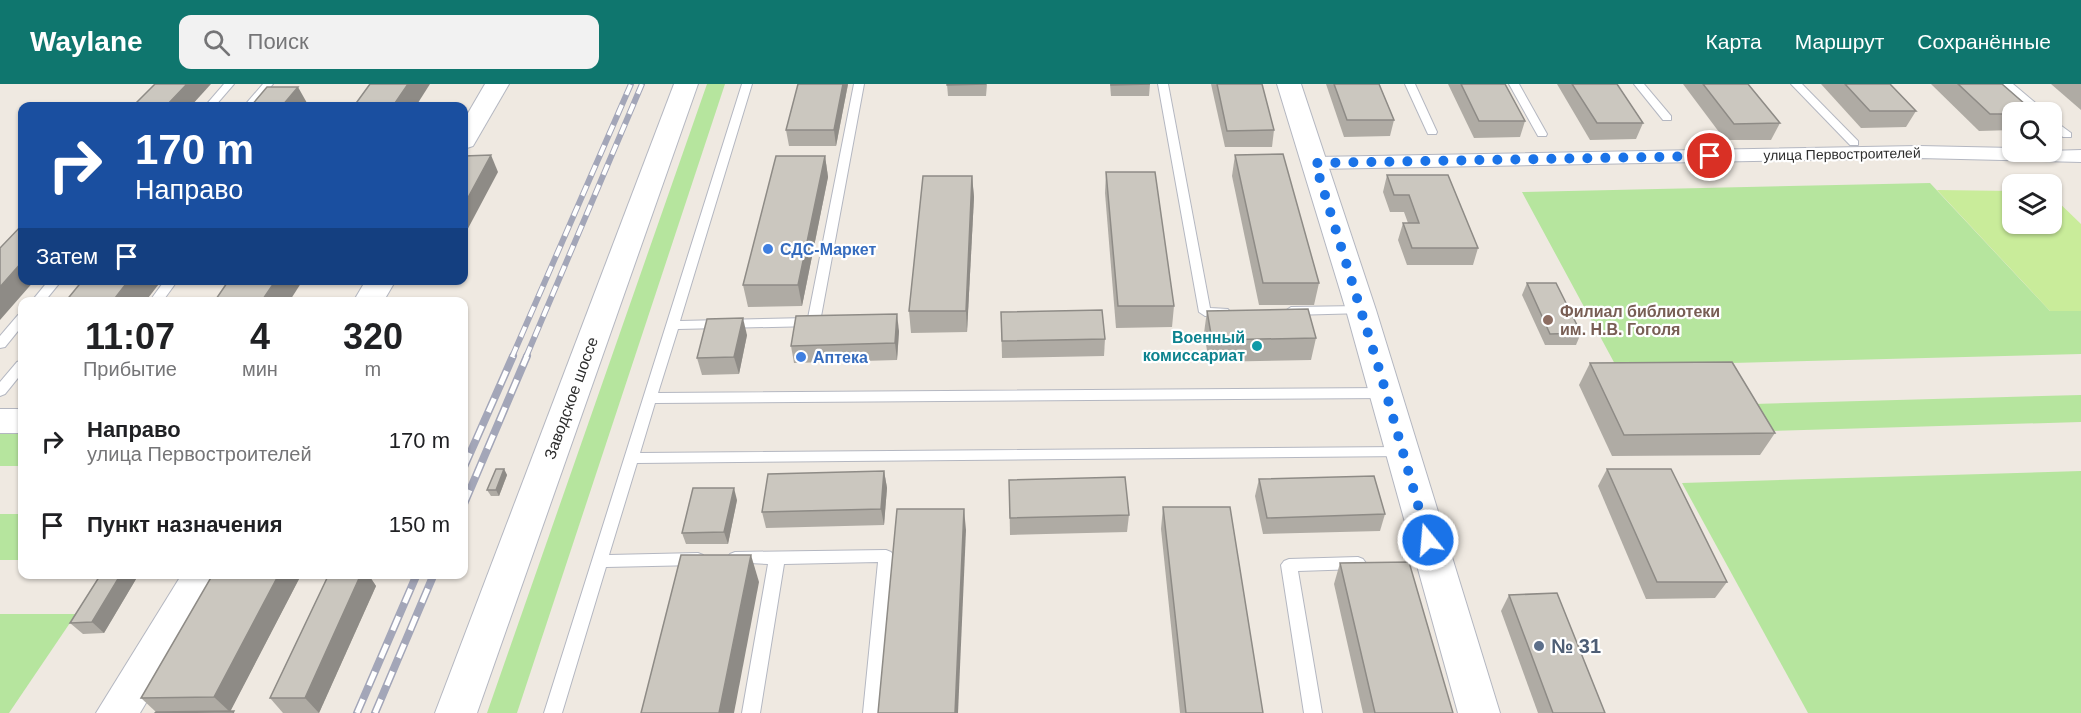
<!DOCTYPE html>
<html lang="ru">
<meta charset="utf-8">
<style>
body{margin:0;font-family:Arial,sans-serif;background:#f2f2f2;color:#202124;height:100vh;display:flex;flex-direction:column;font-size:22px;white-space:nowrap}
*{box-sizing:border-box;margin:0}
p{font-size:20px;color:#757577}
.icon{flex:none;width:33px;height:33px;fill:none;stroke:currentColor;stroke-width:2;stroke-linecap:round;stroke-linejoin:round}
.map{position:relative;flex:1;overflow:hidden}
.panel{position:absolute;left:18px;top:213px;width:450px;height:282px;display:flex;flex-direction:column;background:#fff;border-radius:12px;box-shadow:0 2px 4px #0004}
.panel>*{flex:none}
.banner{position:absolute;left:18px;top:18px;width:450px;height:183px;border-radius:12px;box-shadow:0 2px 4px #0004;background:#1a4fa0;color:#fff;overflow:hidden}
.buttons{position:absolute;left:2002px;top:18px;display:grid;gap:12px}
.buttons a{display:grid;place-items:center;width:60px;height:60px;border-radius:12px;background:#fff;box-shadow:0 2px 4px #0004;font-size:30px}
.pin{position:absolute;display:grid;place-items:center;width:51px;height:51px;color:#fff;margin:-26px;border:3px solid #fff;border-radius:50%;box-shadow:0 2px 6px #0007}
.me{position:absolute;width:66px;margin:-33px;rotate:343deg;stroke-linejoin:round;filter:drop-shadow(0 0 4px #0008)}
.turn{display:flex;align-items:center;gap:21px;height:126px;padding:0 18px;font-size:27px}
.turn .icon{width:78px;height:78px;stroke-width:2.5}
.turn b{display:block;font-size:42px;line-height:51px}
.then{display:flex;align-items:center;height:57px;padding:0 18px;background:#0003;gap:12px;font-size:22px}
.eta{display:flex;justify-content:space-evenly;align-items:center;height:102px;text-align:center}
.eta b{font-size:36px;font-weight:800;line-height:42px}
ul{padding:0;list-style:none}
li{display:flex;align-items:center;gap:18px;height:84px;padding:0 18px}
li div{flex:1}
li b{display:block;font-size:22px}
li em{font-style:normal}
header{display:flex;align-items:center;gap:36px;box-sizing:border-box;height:84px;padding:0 30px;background:#0f766e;color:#fff}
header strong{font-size:28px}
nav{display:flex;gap:33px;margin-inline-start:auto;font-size:21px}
.search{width:420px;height:54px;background:#f2f2f2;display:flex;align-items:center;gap:15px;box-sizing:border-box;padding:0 21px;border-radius:12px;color:#757577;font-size:22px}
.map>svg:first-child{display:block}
</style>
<header>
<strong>Waylane</strong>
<div class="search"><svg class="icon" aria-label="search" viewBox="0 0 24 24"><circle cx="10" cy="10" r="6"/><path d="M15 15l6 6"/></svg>Поиск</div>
<nav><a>Карта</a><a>Маршрут</a><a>Сохранённые</a></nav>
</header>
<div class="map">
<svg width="2081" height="629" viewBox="0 0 2081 629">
<rect width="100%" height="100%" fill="#efe9e1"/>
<!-- green -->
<g fill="#b6e59e">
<polygon points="707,0 725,0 517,629 487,629"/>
<polygon points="1930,99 2050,227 2081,227 2081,270 1616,282 1522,108"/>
<polygon points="2081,311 2081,338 1770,347 1753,320"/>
<rect x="0" y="342" width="22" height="40"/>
<polygon points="2081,387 2081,629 1808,629 1682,399"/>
<rect x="0" y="430" width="22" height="46"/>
<polygon points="0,530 76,530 9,629 0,629"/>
</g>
<!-- pitch -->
<polygon fill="#c9ec9a" points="1937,106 2013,107 2013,140 2052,140 2052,112 2081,140 2081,227 2050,227"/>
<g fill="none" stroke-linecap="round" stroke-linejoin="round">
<defs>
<g id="lane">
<polygon points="224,0 234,0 215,22 205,22"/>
<polygon points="263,0 273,0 254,22 244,22"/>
<polygon points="742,0 752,0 680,237 808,234 854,0 864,0 820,238 814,242 678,245 658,309 1386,304 1393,309 1386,314 655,319 640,369 1401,363 1406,364 1408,368 1406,372 637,379 609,471 698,469 703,471 706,475 703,479 698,481 606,483 562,629 544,629"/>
<polygon points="1158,0 1168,0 1210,224 1228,225 1230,228 1228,231 1205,232 1199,228"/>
<polygon points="1405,0 1415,0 1437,48 1436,50 1428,50 1427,48"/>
<polygon points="1509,0 1519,0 1547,50 1546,52 1538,52"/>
<polygon points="1634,0 1644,0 1671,32 1671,36 1663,36"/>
<polygon points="1791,0 1802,0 1858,57 1858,61 1850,61"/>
<polygon points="2002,0 2013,0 2046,28 2035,28"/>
<polygon points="2052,35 2071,49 2071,53 2063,53 2052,43"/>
<polygon points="49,196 62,196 44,218 31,218"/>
<polygon points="165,196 178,196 162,218 149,218"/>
<polygon points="1361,222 1367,226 1365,229 1291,231 1285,227 1291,223"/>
<polygon points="22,230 22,242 5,263 0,264 0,252 18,231"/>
<polygon points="22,276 22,289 5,310 0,312 0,298 17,278"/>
<polygon points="886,466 891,468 894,472 881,629 863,629 878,478 784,480 760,629 742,629 768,480 730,478 727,474 730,470 735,468"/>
<polygon points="1358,473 1363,475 1366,479 1363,483 1358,485 1298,487 1322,629 1304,629 1281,481 1284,477 1289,475"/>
</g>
<polygon id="street" points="1919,62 2013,64 2013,68 2081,66 2081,78 1919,74 1315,85 1308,83 1305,79 1308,75 1315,73"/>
<g id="secondary">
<polygon points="485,0 509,0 473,62 464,65 464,36"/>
<polygon points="674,0 698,0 477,629 435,629"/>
<polygon points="1277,0 1301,0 1376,226 1500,629 1458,629 1346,226"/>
<polygon points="366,196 396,196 383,218 353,218"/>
<rect x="0" y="325" width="22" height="24"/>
<polygon points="182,490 222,490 140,629 96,629"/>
</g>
</defs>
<!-- lane casing -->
<use href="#lane" stroke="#b4b7c1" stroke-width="2"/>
<!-- street casing -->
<use href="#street" stroke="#b4b7c1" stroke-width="2"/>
<!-- secondary casing -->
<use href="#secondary" stroke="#b4b7c1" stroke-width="2"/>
<!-- lane -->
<use href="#lane" fill="#fff" fill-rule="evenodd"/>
<!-- street -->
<use href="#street" fill="#fff" fill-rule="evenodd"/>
<!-- secondary -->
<use href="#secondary" fill="#fff" fill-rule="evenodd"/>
<defs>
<g id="rail-far1">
<polyline points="512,273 631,0"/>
<polyline points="526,273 642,0"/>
</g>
<g id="rail">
<polyline points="464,383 513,272"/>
<polyline points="464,420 527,272"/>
<polyline points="357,629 417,490"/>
<polyline points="375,629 434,490"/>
</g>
</defs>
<!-- rail-far1 casing -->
<use href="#rail-far1" stroke="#a3a6b8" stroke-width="6"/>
<!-- rail casing -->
<use href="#rail" stroke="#a3a6b8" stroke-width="8"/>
<!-- rail-far1 -->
<use href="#rail-far1" stroke="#fff" stroke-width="4" stroke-dasharray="11" stroke-linecap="butt"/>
<!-- rail -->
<use href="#rail" stroke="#fff" stroke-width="5" stroke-dasharray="15" stroke-linecap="butt"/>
</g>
<!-- wall -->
<g fill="#afaba4">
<polygon points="848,0 836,62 789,62 786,46"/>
<polygon points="947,0 987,0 986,12 948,12"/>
<polygon points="1110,0 1150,0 1149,12 1111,12"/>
<polygon points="1211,0 1262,0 1274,46 1272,63 1225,63"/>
<polygon points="1326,0 1379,0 1394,36 1390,52 1344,53"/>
<polygon points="1448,0 1505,0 1525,37 1520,53 1474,54"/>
<polygon points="1557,0 1617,0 1643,39 1636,55 1590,56"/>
<polygon points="1683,0 1748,0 1780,39 1771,56 1725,56"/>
<polygon points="1821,0 1890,0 1916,27 1906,43 1861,44"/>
<polygon points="1931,0 2002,0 2013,28 2013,46 1979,47"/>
<polygon points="2051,0 2081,0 2081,26"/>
<polygon points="1235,71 1319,199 1314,221 1259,221 1232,92"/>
<polygon points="825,72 828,93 802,222 748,223 743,201"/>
<polygon points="1106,88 1174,222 1172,243 1116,244 1105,109"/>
<polygon points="1387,91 1478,164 1473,181 1407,181 1398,156 1403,139 1408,139 1404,128 1390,128 1383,108"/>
<polygon points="972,92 974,113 967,248 911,249 909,227"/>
<polygon points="1527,199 1581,249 1576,261 1545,261 1522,211"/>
<polygon points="1207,227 1316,254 1311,276 1209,278 1204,249"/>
<polygon points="1001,228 1105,255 1104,272 1002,274"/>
<polygon points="899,247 897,276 794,279 791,262"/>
<polygon points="747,251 739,290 702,291 697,274"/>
<polygon points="1590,279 1775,349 1760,371 1612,372 1579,301"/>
<polygon points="504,385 507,391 499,412 491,412 487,406"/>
<polygon points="1607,385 1727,498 1715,514 1646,515 1598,402"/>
<polygon points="884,387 887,404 884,441 766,444 762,428"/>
<polygon points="1259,395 1385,430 1380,447 1263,450 1255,412"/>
<polygon points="1009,396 1129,431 1127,448 1010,451"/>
<polygon points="737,416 728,460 686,460 682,449"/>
<polygon points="1163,423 1263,629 1180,629 1161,445"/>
<polygon points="1340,479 1453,629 1363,629 1334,500"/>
<polygon points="101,490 139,490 104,549 83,550 70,539"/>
<polygon points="213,490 296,490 299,495 230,627 156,628 141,614"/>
<polygon points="329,490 368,490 376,502 319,629 283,629 270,614"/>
<polygon points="1509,511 1605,629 1538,629 1501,527"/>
</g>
<!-- shaded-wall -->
<g fill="#8e8b86">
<polygon points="187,0 211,0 191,22 166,22"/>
<polygon points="408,0 430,0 416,22 393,22"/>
<polygon points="843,0 848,0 836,62 834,46"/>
<polygon points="298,3 307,19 304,22 282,22"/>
<polygon points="491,71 498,88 464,152 464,121"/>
<polygon points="825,72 828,93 802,222 798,201"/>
<polygon points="972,92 974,113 967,248 966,227"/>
<polygon points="22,178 22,196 35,196 0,236 0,203"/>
<polygon points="129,196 162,196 145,218 112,218"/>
<polygon points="276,196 303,196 289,218 261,218"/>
<polygon points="897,230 899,247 897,276 895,259"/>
<polygon points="743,234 747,251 739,290 734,273"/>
<polygon points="504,385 507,391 499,412 496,406"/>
<polygon points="884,387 887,404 884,441 881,425"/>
<polygon points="734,404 737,416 728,460 724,448"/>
<polygon points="964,425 966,446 958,629 955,629"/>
<polygon points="751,471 759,498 734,629 719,629"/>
<polygon points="121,490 139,490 104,549 92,538"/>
<polygon points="279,490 296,490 299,495 230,628 214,613"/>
<polygon points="361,490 368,490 376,502 319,629 305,614"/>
</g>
<!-- building -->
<g fill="#cbc7bf" stroke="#8e8b86" stroke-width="1.5">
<polygon points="155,0 187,0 166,22 133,22"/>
<polygon points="370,0 408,0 393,22 354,22"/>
<polygon points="798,0 843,0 834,46 786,46"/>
<polygon points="947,0 986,0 947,1"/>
<polygon points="1111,0 1150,0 1111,1"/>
<polygon points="1217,0 1262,0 1274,46 1227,47"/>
<polygon points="1334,0 1379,0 1394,36 1347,36"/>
<polygon points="1461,0 1505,0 1525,37 1479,37"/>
<polygon points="1572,0 1617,0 1643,39 1597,39"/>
<polygon points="1703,0 1748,0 1780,39 1734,40"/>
<polygon points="1845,0 1890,0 1916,27 1870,27"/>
<polygon points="1958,0 2002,0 2034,28 2013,28 2013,30 1990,30"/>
<polygon points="267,3 298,3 282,22 251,22"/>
<polygon points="1283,70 1319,199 1263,199 1235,71"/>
<polygon points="491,71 464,121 464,72"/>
<polygon points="776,72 825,72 798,201 743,201"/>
<polygon points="1106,88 1155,88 1174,222 1118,222"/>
<polygon points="1387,91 1448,91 1478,164 1412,164 1403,139 1419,139 1409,111 1394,111"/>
<polygon points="923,92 972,92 966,227 909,227"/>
<polygon points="22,141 22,178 0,203 0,164"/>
<polygon points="83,196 129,196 112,218 65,218"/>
<polygon points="229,196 276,196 261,218 214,218"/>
<polygon points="1527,199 1556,199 1581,249 1550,250"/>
<polygon points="1308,225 1316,254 1212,256 1207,227"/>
<polygon points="1102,226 1105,255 1002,257 1001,228"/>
<polygon points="897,230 895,259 791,262 796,232"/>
<polygon points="743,234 734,273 697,274 707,235"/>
<polygon points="1732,278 1775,349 1624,351 1590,279"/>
<polygon points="496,385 504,385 496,406 487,406"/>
<polygon points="1607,385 1671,385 1727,498 1657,498"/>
<polygon points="884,387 881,425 762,428 768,390"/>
<polygon points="1374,392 1385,430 1267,434 1259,395"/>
<polygon points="1125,393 1129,431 1010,434 1009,396"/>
<polygon points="693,404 734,404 724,448 682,449"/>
<polygon points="1163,423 1230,423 1263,629 1186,629"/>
<polygon points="897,425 964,425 955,629 878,629"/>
<polygon points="681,471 751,471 719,629 641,629"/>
<polygon points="1409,478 1453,629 1375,629 1340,479"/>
<polygon points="101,490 121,490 92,538 70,539"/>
<polygon points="213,490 279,490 214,613 141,614"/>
<polygon points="329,490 361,490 305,614 270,614"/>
<polygon points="1557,509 1605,629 1553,629 1509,511"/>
<polygon points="234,627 233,629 155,629 156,628"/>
</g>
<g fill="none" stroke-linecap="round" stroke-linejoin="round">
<!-- route -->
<polyline stroke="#1a73e8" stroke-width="10" stroke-dasharray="0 18" points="1428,456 1380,288 1315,79 1710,72"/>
</g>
<!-- markers -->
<g fill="#3f7fe0" stroke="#fff" stroke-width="2">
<circle cx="768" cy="165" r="6"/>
<circle cx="801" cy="273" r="6"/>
</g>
<circle fill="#8d6e63" stroke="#fff" stroke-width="2" cx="1548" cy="236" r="6"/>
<circle fill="#0f9aa8" stroke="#fff" stroke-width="2" cx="1257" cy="262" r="6"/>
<circle fill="#5c6f8a" stroke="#fff" stroke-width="2" cx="1539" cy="562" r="6"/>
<g text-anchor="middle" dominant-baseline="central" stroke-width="4.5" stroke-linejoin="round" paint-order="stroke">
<!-- far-street labels -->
<g font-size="14" fill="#2e2e2e" stroke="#fff">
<text transform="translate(1842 70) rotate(-1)">улица Первостроителей</text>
</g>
<!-- shop labels -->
<g font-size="16" font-weight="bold" fill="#366cbe" stroke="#fff" text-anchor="start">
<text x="780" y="165">СДС-Маркет</text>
<text x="813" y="273">Аптека</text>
</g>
<!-- education labels -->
<g font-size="16" font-weight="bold" fill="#785e54" stroke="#fff" text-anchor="start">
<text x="1560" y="227">Филиал библиотеки<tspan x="1560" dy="18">им. Н.В. Гоголя</tspan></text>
</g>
<!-- culture labels -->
<g font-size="16" font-weight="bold" fill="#0d838f" stroke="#fff" text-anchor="end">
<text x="1245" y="253">Военный<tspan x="1245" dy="18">комиссариат</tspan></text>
</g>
<!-- street labels -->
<g font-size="16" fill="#2e2e2e" stroke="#fff">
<text transform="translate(571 314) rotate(-70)">Заводское шоссе</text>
</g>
<!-- near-service labels -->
<g font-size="20" font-weight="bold" fill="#4e5e75" stroke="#fff" text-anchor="start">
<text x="1551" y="562">№ 31</text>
</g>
</g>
</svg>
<div class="buttons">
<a><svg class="icon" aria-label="search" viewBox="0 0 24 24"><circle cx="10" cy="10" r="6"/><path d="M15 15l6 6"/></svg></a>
<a><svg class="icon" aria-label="layers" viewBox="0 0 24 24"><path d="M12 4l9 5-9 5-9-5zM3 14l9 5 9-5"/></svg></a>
</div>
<div class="pin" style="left:1710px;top:72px;background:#d93025"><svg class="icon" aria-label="arrive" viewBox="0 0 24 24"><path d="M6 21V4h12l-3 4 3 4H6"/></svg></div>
<svg class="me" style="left:1428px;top:456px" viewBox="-20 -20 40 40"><circle r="17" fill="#1a73e8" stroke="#fff" stroke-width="3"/><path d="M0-11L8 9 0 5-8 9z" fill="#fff"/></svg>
<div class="banner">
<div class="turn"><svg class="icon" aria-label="right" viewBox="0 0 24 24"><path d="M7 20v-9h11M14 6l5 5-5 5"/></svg><div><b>170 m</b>Направо</div></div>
<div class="then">Затем<svg class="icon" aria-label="arrive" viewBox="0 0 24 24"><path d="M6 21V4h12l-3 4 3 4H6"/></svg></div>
</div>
<section class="panel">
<div class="eta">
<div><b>11:07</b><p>Прибытие</p></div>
<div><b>4</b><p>мин</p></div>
<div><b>320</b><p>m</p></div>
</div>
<ul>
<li><svg class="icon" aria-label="right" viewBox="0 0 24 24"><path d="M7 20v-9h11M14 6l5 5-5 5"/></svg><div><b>Направо</b><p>улица Первостроителей</p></div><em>170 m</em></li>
<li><svg class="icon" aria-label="arrive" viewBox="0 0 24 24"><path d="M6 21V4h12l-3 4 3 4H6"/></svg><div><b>Пункт назначения</b></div><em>150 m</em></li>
</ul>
</section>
</div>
